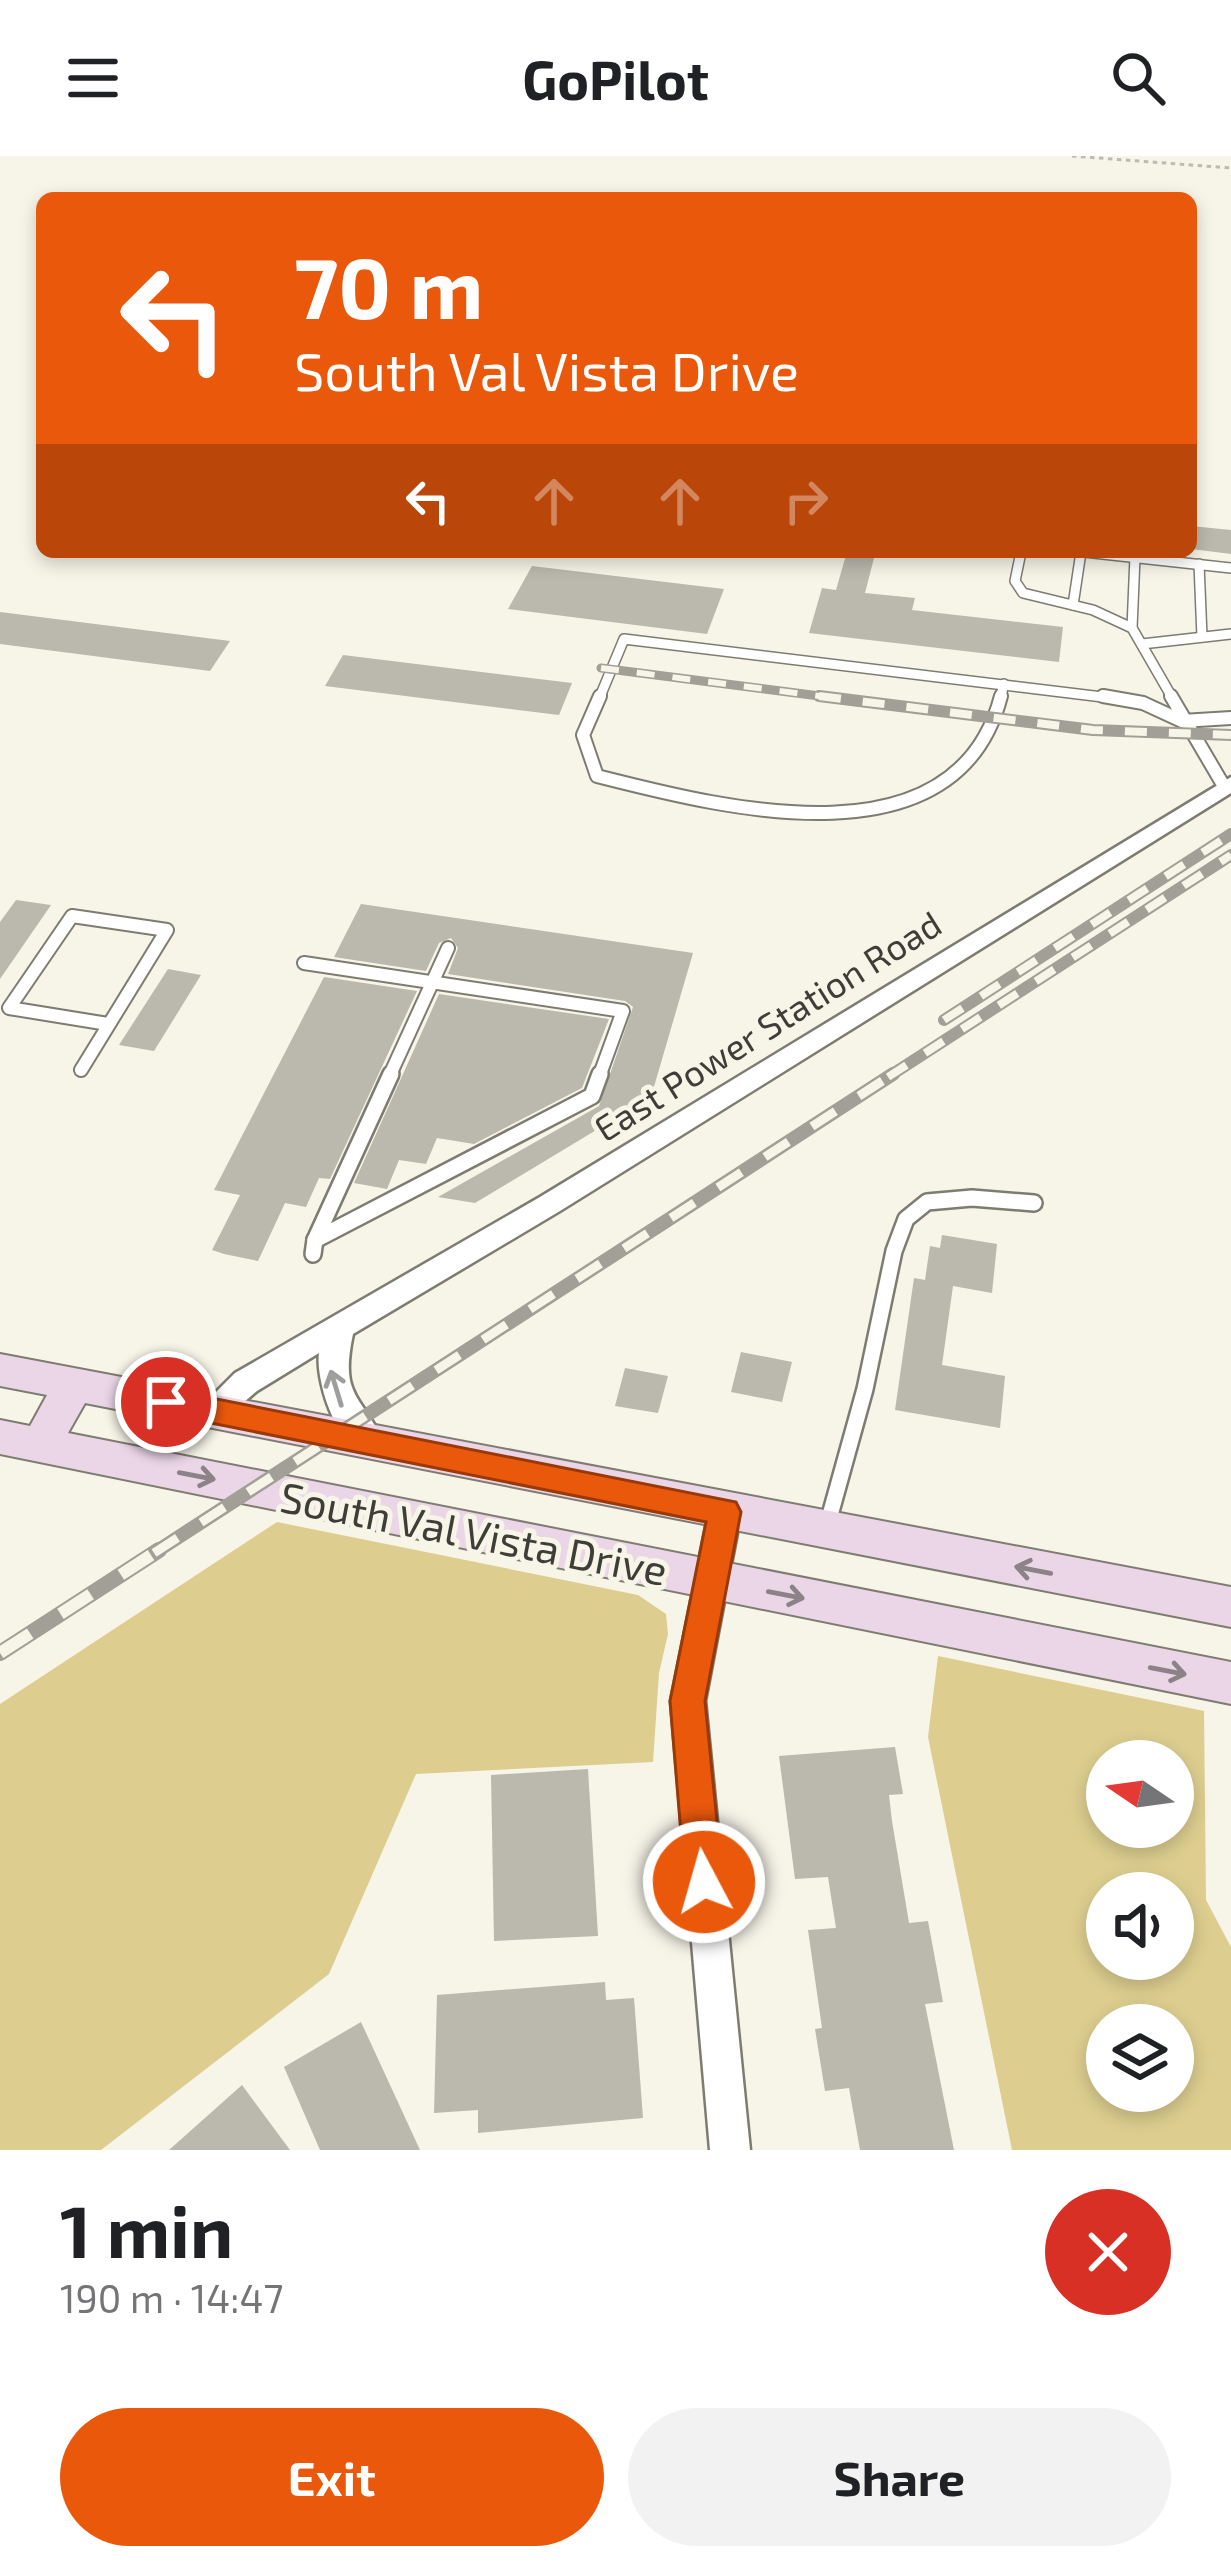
<!DOCTYPE html>
<meta charset="utf-8">
<style>
body{margin:0;font-family:"Exo 2",sans-serif;background:#f2f2f2;color:#202124;height:100vh;display:flex;flex-direction:column;font-size:45px;white-space:nowrap}
*{box-sizing:border-box;margin:0}
p{font-size:39px;color:#757577}
.icon{flex:none;width:66px;height:66px;fill:none;stroke:currentColor;stroke-width:2;stroke-linecap:round;stroke-linejoin:round}
.map{position:relative;height:1994px;overflow:hidden}
.sheet{display:flex;flex-direction:column;background:#fff;flex:1}
.sheet>*{flex:none}
.hud{position:absolute;left:36px;top:36px;width:1161px;height:366px;border-radius:18px;box-shadow:0 6px 18px #0003;background:#ea580c;color:#fff;overflow:hidden}
.needle{width:78px;rotate:283deg}
.tools{position:absolute;left:1086px;top:1584px;display:grid;gap:24px}
.tools a{display:grid;place-items:center;width:108px;height:108px;border-radius:50%;background:#fff;box-shadow:0 6px 18px #0003;font-size:60px}
.pin{position:absolute;display:grid;place-items:center;width:102px;height:102px;color:#fff;margin:-51px;border:6px solid #fff;border-radius:50%;box-shadow:0 3px 12px #0007}
.me{position:absolute;width:132px;margin:-66px;rotate:354deg;stroke-linejoin:round;filter:drop-shadow(0 0 9px #0008)}
.turn{display:flex;align-items:center;gap:42px;height:252px;padding:0 60px;font-size:54px}
.turn .icon{width:156px;height:156px;stroke-width:2.5}
.turn b{display:block;font-size:84px;line-height:102px}
.lanes{display:flex;align-items:center;height:114px;padding:0 60px;background:#0003;justify-content:center;gap:60px;direction:ltr}
.lanes .off{opacity:.35}
.round{display:grid;place-items:center;flex:none;width:126px;height:126px;border-radius:63px;background:#f2f2f2}
.headline{display:flex;align-items:center;justify-content:space-between;height:204px;padding:0 60px}
h1{font-size:72px;font-weight:700;line-height:90px}
.primary-button{display:flex;gap:24px;margin-top:auto;padding:24px 60px}
.primary-button a{flex:1;height:138px;border-radius:72px;background:#ea580c;color:#fff;font-size:48px;font-weight:700;line-height:138px;text-align:center}
.primary-button a+a{background:#f2f2f2;color:#202124}
header{display:flex;justify-content:space-between;align-items:center;height:156px;padding:0 60px;background:#fff;font-size:54px;font-weight:700}
.map>svg:first-child{display:block}
</style>
<header><svg class="icon" aria-label="menu" viewBox="0 0 24 24"><path d="M4 6h16M4 12h16M4 18h16"/></svg>GoPilot<svg class="icon" aria-label="search" viewBox="0 0 24 24"><circle cx="10" cy="10" r="6"/><path d="M15 15l6 6"/></svg></header>
<div class="map">
<svg width="1231" height="1994" viewBox="0 0 1231 1994">
<rect width="100%" height="100%" fill="#f7f4e8"/>
<!-- green -->
<g fill="#ddce8f" fill-rule="evenodd">
<polygon points="277,1366 638,1439 666,1458 668,1478 659,1517 653,1606 416,1618 329,1818 101,1994 0,1994 0,1548"/>
<path d="M938,1500L1204,1555L1206,1744L1231,1791V1994H1012L928,1581ZM1107,1605H1173V1671H1107ZM1107,1737H1173V1803H1107ZM1107,1869H1173V1935H1107Z"/>
</g>
<!-- building -->
<g fill="#bbb8ad">
<polygon points="1191,370 1231,374 1231,398 1191,393"/>
<polygon points="846,399 874,402 865,437 915,442 912,454 1063,471 1059,506 809,477 822,432 836,434"/>
<polygon points="532,410 724,433 707,478 508,453"/>
<polygon points="0,456 230,485 210,515 0,488"/>
<polygon points="343,499 572,527 559,559 325,530"/>
<polygon points="16,744 51,749 0,823 0,766"/>
<polygon points="361,748 693,797 651,941 475,1047 438,1041 599,950 633,851 625,845 448,818 458,792 451,782 439,787 426,815 334,801"/>
<polygon points="168,813 201,819 154,895 119,889"/>
<polygon points="324,821 417,835 330,1023 319,1022 306,1051 285,1047 258,1105 224,1098 212,1094 240,1039 214,1034"/>
<polygon points="439,838 609,863 582,932 474,988 437,982 426,1008 399,1004 387,1033 354,1027"/>
<polygon points="942,1079 997,1088 992,1137 953,1130 942,1209 1005,1220 1000,1272 895,1254 914,1122 925,1124 930,1090 940,1092"/>
<polygon points="741,1196 792,1206 782,1246 731,1236"/>
<polygon points="625,1212 668,1220 658,1257 615,1250"/>
<polygon points="895,1591 903,1638 889,1639 892,1665 909,1767 928,1765 943,1846 925,1848 954,1994 860,1994 849,1932 825,1935 815,1873 822,1872 808,1774 836,1772 828,1721 795,1723 779,1600"/>
<polygon points="588,1613 598,1780 494,1785 491,1619"/>
<polygon points="605,1826 606,1844 634,1842 643,1962 478,1977 478,1954 434,1957 437,1839"/>
<polygon points="361,1866 420,1994 320,1994 284,1911"/>
<polygon points="242,1929 290,1994 169,1994"/>
</g>
<g fill="none" stroke-linecap="round" stroke-linejoin="round">
<defs>
<g id="service-far2">
<polyline points="1021,396 1015,425 1023,437 1093,454 1132,472 1173,543"/>
<polyline points="1084,396 1231,412"/>
<polyline points="1199,408 1202,481"/>
<polyline points="1073,449 1081,396"/>
<polyline points="1132,472 1135,401"/>
<polyline points="1142,488 1231,478"/>
<polyline points="599,543 624,483 1119,543"/>
<polyline points="1000,543 1004,528"/>
</g>
<g id="service-far1">
<path d="M600,540L583,579L597,620C720,651 956,714 1001,540"/>
<polyline points="1103,540 1143,547 1182,565 1231,562"/>
<polyline points="1171,540 1225,632"/>
<polyline points="304,807 623,855 599,921"/>
<polyline points="81,914 167,774 72,760 9,852 108,868"/>
<polyline points="389,921 448,792"/>
</g>
<g id="service">
<polyline points="315,1084 592,940 600,918"/>
<polyline points="313,1098 315,1084 391,918"/>
<polyline points="827,1370 865,1233 894,1095 906,1063 927,1046 972,1042 1034,1047"/>
</g>
<g id="minor">
<path d="M1231,621V637L560,1055L353,1178C340,1240 359,1236 384,1286L379,1295C341,1308 315,1227 319,1197L257,1235L223,1264L212,1267L201,1264L197,1255L235,1217L540,1041Z"/>
<polygon points="725,1342 736,1346 741,1356 705,1545 750,1994 710,1994 671,1545 709,1356 714,1346"/>
</g>
<polygon id="secondary" points="0,1198 1231,1431 1231,1471 85,1247 68,1277 1231,1506 1231,1548 0,1298 0,1264 30,1270 47,1239 0,1230"/>
</defs>
<!-- service-far2 casing -->
<use href="#service-far2" stroke="#7e7c71" stroke-width="12"/>
<!-- service-far1 casing -->
<use href="#service-far1" stroke="#7e7c71" stroke-width="16"/>
<!-- service casing -->
<use href="#service" stroke="#7e7c71" stroke-width="20"/>
<!-- minor casing -->
<use href="#minor" stroke="#7e7c71" stroke-width="5"/>
<!-- secondary casing -->
<use href="#secondary" stroke="#7e7c71" stroke-width="4"/>
<!-- path -->
<polyline stroke="#bdbab1" stroke-width="3" stroke-dasharray="4.5 4.5" stroke-linecap="butt" points="1072,0 1231,12"/>
<!-- service-far2 -->
<use href="#service-far2" stroke="#fff" stroke-width="9"/>
<!-- service-far1 -->
<use href="#service-far1" stroke="#fff" stroke-width="12"/>
<!-- service -->
<use href="#service" stroke="#fff" stroke-width="15"/>
<!-- minor -->
<use href="#minor" fill="#fff" fill-rule="evenodd"/>
<!-- secondary -->
<use href="#secondary" fill="#ebd6e8" fill-rule="evenodd"/>
<defs>
<polyline id="rail-far3" points="601,512 843,543"/>
<g id="rail-far2">
<polyline points="819,540 1093,574 1231,579"/>
<polyline points="944,864 1231,678"/>
<polyline points="888,921 1231,699"/>
</g>
<polyline id="rail-far1" points="154,1397 893,918"/>
<polyline id="rail" points="0,1497 159,1394"/>
</defs>
<!-- rail-far3 casing -->
<use href="#rail-far3" stroke="#a19f96" stroke-width="9"/>
<!-- rail-far2 casing -->
<use href="#rail-far2" stroke="#a19f96" stroke-width="12"/>
<!-- rail-far1 casing -->
<use href="#rail-far1" stroke="#a19f96" stroke-width="14"/>
<!-- rail casing -->
<use href="#rail" stroke="#a19f96" stroke-width="16"/>
<!-- rail-far3 -->
<use href="#rail-far3" stroke="#f7f4e8" stroke-width="6" stroke-dasharray="18" stroke-linecap="butt"/>
<!-- rail-far2 -->
<use href="#rail-far2" stroke="#f7f4e8" stroke-width="8" stroke-dasharray="22" stroke-linecap="butt"/>
<!-- rail-far1 -->
<use href="#rail-far1" stroke="#f7f4e8" stroke-width="9" stroke-dasharray="28" stroke-linecap="butt"/>
<!-- rail -->
<use href="#rail" stroke="#f7f4e8" stroke-width="12" stroke-dasharray="36" stroke-linecap="butt"/>
</g>
<!-- one-way arrows -->
<defs><path id="oneway-shaft" d="M-6 0H5M1.5-3L5.5 0L1.5 3" fill="none" stroke-width="1.6" stroke-linecap="round" stroke-linejoin="round" transform="scale(3)"/></defs>
<use stroke="#9e9e9c" href="#oneway-shaft" transform="translate(336 1232) rotate(-107)"/>
<g stroke="#8c8287">
<use href="#oneway-shaft" transform="translate(197 1320) rotate(11)"/>
<use href="#oneway-shaft" transform="translate(1033 1414) rotate(-169)"/>
<use href="#oneway-shaft" transform="translate(786 1439) rotate(11)"/>
<use href="#oneway-shaft" transform="translate(1168 1515) rotate(11)"/>
</g>
<!-- route -->
<polygon fill="#ea580c" stroke="#983908" stroke-width="3" points="166,1233 736,1346 741,1356 705,1545 723,1726 717,1739 704,1745 691,1739 685,1726 670,1545 706,1366 166,1258 156,1255 151,1246 156,1237"/>
<g text-anchor="middle" dominant-baseline="central" stroke-width="10" stroke-linejoin="round" paint-order="stroke">
<!-- street labels -->
<g font-size="36" fill="#3e3d38" stroke="#f7f4e8">
<text transform="translate(767 869) rotate(-32)">East Power Station Road</text>
</g>
<!-- near-street labels -->
<g font-size="42" fill="#3e3d38" stroke="#f7f4e8">
<text transform="translate(474 1376) rotate(11)">South Val Vista Drive</text>
</g>
</g>
</svg>
<div class="tools">
<a><svg class="needle" viewBox="-14 -14 28 28"><path d="M0-13l5 13h-10z" fill="#e53935"/><path d="M0 13l5-13h-10z" fill="#757577"/></svg></a>
<a><svg class="icon" aria-label="sound" viewBox="0 0 24 24"><path d="M4 9h4l5-4v14l-5-4H4zM17 9q2 3 0 6"/></svg></a>
<a><svg class="icon" aria-label="layers" viewBox="0 0 24 24"><path d="M12 4l9 5-9 5-9-5zM3 14l9 5 9-5"/></svg></a>
</div>
<div class="pin" style="left:166px;top:1246px;background:#d93025"><svg class="icon" aria-label="arrive" viewBox="0 0 24 24"><path d="M6 21V4h12l-3 4 3 4H6"/></svg></div>
<svg class="me" style="left:704px;top:1726px" viewBox="-20 -20 40 40"><circle r="17" fill="#ea580c" stroke="#fff" stroke-width="3"/><path d="M0-11L8 9 0 5-8 9z" fill="#fff"/></svg>
<div class="hud">
<div class="turn"><svg class="icon" aria-label="left" viewBox="0 0 24 24"><path d="M17 20v-9H6M10 6l-5 5 5 5"/></svg><div><b>70 m</b>South Val Vista Drive</div></div>
<div class="lanes"><svg class="icon" aria-label="left" viewBox="0 0 24 24"><path d="M17 20v-9H6M10 6l-5 5 5 5"/></svg><svg class="icon off" aria-label="ahead" viewBox="0 0 24 24"><path d="M12 20V5M6 11l6-6 6 6"/></svg><svg class="icon off" aria-label="ahead" viewBox="0 0 24 24"><path d="M12 20V5M6 11l6-6 6 6"/></svg><svg class="icon off" aria-label="right" viewBox="0 0 24 24"><path d="M7 20v-9h11M14 6l5 5-5 5"/></svg></div>
</div>
</div>
<section class="sheet">
<div class="headline"><div><h1>1 min</h1><p>190 m · 14:47</p></div><a class="round" style="background:#d93025;color:#fff"><svg class="icon" aria-label="close" viewBox="0 0 24 24"><path d="M6 6l12 12M18 6L6 18"/></svg></a></div>
<div class="primary-button"><a>Exit</a><a>Share</a></div>
</section>
